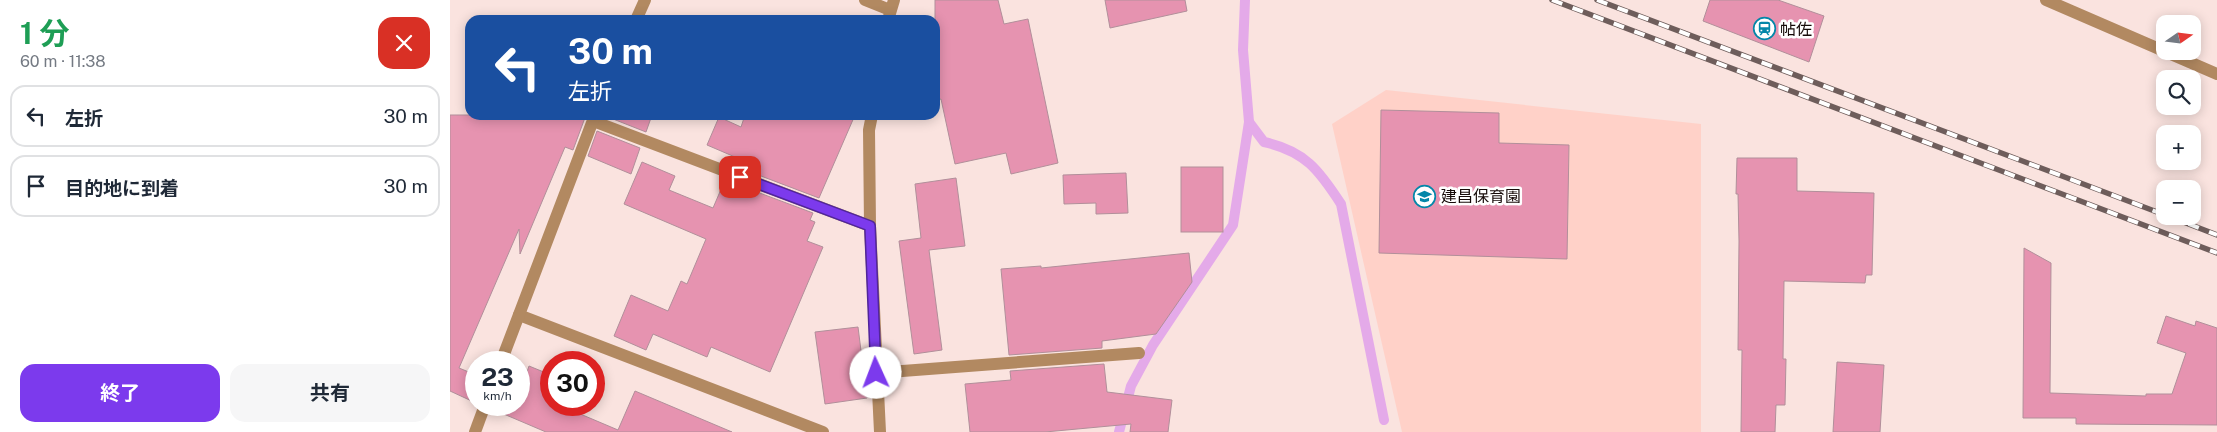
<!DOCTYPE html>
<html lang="ja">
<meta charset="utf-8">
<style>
body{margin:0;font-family:"Public Sans","Noto Sans JP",sans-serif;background:#f6f6f7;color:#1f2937;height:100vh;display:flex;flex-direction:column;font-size:19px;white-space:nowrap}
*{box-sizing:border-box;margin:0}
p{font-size:16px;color:#747a83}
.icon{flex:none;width:28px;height:28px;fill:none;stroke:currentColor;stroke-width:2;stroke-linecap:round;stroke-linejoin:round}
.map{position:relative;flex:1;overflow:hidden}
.sheet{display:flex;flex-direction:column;background:#fff;width:450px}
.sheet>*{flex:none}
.guide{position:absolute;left:15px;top:15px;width:475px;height:105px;border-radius:15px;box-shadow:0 2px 12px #0003;background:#1a4fa0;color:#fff;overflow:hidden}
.needle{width:32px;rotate:76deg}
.buttons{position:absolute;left:1706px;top:15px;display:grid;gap:10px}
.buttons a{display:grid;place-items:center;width:45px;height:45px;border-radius:10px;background:#fff;box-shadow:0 2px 12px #0003;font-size:25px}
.speed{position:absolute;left:15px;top:351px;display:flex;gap:10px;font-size:25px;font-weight:700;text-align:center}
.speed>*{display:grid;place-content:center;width:65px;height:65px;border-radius:50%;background:#fff;box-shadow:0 2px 12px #0003;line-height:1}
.speed small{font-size:12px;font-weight:400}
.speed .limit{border:8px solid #d22;background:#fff;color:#111}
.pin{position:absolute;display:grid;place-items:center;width:42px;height:42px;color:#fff;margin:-21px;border-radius:10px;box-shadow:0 2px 8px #0006}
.me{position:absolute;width:55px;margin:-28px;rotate:358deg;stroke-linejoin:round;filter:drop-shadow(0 0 4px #0008)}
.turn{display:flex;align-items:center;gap:18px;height:105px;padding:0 20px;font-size:22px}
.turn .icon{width:65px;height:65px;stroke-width:2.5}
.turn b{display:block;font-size:35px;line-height:42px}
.round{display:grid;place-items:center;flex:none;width:52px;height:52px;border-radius:15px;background:#f6f6f7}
.summary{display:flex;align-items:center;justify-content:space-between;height:85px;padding:0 20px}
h1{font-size:30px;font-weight:700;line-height:38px;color:#1e9e55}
.cta{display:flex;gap:10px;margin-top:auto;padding:10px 20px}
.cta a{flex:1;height:58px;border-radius:15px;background:#7c3aed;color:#fff;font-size:20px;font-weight:700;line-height:58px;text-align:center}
.cta a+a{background:#f6f6f7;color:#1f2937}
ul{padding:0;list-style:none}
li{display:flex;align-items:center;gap:15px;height:62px;margin:0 10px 8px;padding:0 10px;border:2px solid #e0e1e3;border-radius:15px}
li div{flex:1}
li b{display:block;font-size:19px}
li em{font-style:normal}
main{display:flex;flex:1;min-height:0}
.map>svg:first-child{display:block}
</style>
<main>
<section class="sheet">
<div class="summary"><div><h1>1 分</h1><p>60 m · 11:38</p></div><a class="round" style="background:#d93025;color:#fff"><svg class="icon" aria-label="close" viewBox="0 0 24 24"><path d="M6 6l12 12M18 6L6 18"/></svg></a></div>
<ul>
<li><svg class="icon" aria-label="left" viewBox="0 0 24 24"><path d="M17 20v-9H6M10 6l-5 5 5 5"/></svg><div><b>左折</b></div><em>30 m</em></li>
<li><svg class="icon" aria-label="arrive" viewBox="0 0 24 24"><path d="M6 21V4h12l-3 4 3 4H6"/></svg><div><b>目的地に到着</b></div><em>30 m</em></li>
</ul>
<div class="cta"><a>終了</a><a>共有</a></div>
</section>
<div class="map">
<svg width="1767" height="432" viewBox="0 0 1767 432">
<rect width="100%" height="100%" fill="#fae3df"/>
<!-- built -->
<polygon fill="#ffd1c8" points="936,90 1251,124 1251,432 952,432 882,124"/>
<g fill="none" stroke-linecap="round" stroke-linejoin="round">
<!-- stream -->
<g stroke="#e4aae9" stroke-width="10">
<path d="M795,0L793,50L799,122L814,142C855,151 869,170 891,204L934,420"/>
<polyline points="669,432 681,386 703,345 783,225 799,122"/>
</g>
</g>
<!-- building -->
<g fill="#e693b0" stroke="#b18f9a">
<polygon points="485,0 548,0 554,24 578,19 608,163 561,174 556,153 505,164 491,99 485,101"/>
<polygon points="655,0 735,0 737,11 660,28"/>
<polygon points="1260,0 1328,0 1374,16 1359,62 1253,21"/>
<polygon points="931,110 1049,113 1049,143 1119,145 1117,259 929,253"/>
<polygon points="0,115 136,115 123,150 115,147 70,254 69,229 9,368 26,375 26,403 0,391"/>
<polygon points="153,115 202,115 196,132"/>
<polygon points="295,115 405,115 369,198 282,165 285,157 257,145 269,117 291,127"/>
<polygon points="147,131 190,148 181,174 138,156"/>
<polygon points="1287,158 1347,158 1347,191 1424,193 1422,275 1416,275 1415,283 1334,281 1333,359 1336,359 1335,405 1326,405 1325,432 1291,432 1292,350 1288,350 1289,241 1288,194 1286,194"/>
<polygon points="192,162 225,176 219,190 263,208 275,180 363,213 360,220 365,222 357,241 373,247 320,372 261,347 257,357 203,334 196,350 164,336 181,295 218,311 231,281 237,284 256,239 174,204"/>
<rect x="731" y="167" width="42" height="65"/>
<polygon points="676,173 678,213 646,214 646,203 614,204 613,175"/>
<polygon points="506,178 515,246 479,250 492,350 464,354 449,241 471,238 465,184"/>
<polygon points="1574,248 1601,263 1600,393 1696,396 1696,394 1722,394 1736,353 1707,343 1716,316 1745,326 1746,321 1767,328 1767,425 1626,424 1626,418 1573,418"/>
<polygon points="739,253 742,282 706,334 652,341 652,348 559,355 551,269 591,266 591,268"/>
<polygon points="408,327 417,398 375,404 365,332"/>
<polygon points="1387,362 1434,365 1430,432 1383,432"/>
<polygon points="654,364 657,392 722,400 718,432 680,432 681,424 595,432 520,432 515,384 561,380 560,371"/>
<polygon points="79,366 101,375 101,405 109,405 168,430 185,391 282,432 96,432 42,409 43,405 69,405 69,368 77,372"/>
</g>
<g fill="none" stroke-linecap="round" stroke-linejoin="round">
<!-- minor -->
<g stroke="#b28961" stroke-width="12">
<polyline points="415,0 440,10"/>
<polyline points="1596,0 1767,74"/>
<polyline points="186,20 195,0"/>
<polyline points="438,20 444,0"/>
<polyline points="422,115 419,130 420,226 430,432"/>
<polyline points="143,121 420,226"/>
<polyline points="69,315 373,432"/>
<polyline points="51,362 145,115"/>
<polyline points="426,373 689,353"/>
<polyline points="25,432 35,405"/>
</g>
<defs>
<g id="rail">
<polyline points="1102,0 1767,253"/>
<polyline points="1147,0 1715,215"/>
<polyline points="1718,216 1767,235"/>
</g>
</defs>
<!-- rail casing -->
<use href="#rail" stroke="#6e5d5b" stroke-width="5.5"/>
<!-- rail -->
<use href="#rail" stroke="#fff" stroke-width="4" stroke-dasharray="11" stroke-linecap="butt"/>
</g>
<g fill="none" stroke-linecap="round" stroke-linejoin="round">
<defs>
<polyline id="route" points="290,177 420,226 426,373"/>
</defs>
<!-- route casing -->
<use href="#route" stroke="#51269a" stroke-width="12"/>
<!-- route -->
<use href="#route" stroke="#7c3aed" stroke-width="9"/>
</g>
<!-- icons -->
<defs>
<symbol id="station-ring" viewBox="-11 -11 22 22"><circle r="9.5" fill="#fff" stroke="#0487a9" stroke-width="1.5"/><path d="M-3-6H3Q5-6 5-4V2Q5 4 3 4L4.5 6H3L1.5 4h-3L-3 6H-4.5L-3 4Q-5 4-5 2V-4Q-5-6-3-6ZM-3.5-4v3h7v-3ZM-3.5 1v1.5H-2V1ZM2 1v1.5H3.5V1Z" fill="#0487a9"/></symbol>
<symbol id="school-ring" viewBox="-11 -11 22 22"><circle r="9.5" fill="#fff" stroke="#0487a9" stroke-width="1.5"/><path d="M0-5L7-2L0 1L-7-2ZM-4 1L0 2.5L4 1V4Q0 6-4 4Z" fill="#0487a9"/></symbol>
</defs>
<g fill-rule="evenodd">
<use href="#station-ring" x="1302" y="16" width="25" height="25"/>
<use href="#school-ring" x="962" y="184" width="25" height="25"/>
</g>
<g text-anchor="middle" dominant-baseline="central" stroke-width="5" stroke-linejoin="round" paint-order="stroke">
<!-- poi labels -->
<g font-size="16" fill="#160a08" stroke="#fff" text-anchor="start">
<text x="1330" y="29">帖佐</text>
<text x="991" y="196">建昌保育園</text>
</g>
</g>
</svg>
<div class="buttons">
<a><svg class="needle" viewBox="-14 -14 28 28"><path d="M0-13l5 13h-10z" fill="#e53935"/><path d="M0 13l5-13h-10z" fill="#747a83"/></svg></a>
<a><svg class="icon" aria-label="search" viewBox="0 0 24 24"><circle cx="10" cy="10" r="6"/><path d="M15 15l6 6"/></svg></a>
<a>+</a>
<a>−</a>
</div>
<div class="speed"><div>23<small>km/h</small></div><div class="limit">30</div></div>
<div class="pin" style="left:290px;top:177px;background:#d93025"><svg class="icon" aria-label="arrive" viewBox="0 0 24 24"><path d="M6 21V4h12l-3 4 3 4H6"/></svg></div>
<svg class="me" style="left:426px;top:373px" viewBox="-20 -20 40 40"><circle r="19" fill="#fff"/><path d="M0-13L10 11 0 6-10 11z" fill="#7c3aed"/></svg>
<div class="guide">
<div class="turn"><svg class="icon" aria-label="left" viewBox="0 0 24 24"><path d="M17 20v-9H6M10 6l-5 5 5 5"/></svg><div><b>30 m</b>左折</div></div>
</div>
</div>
</main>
